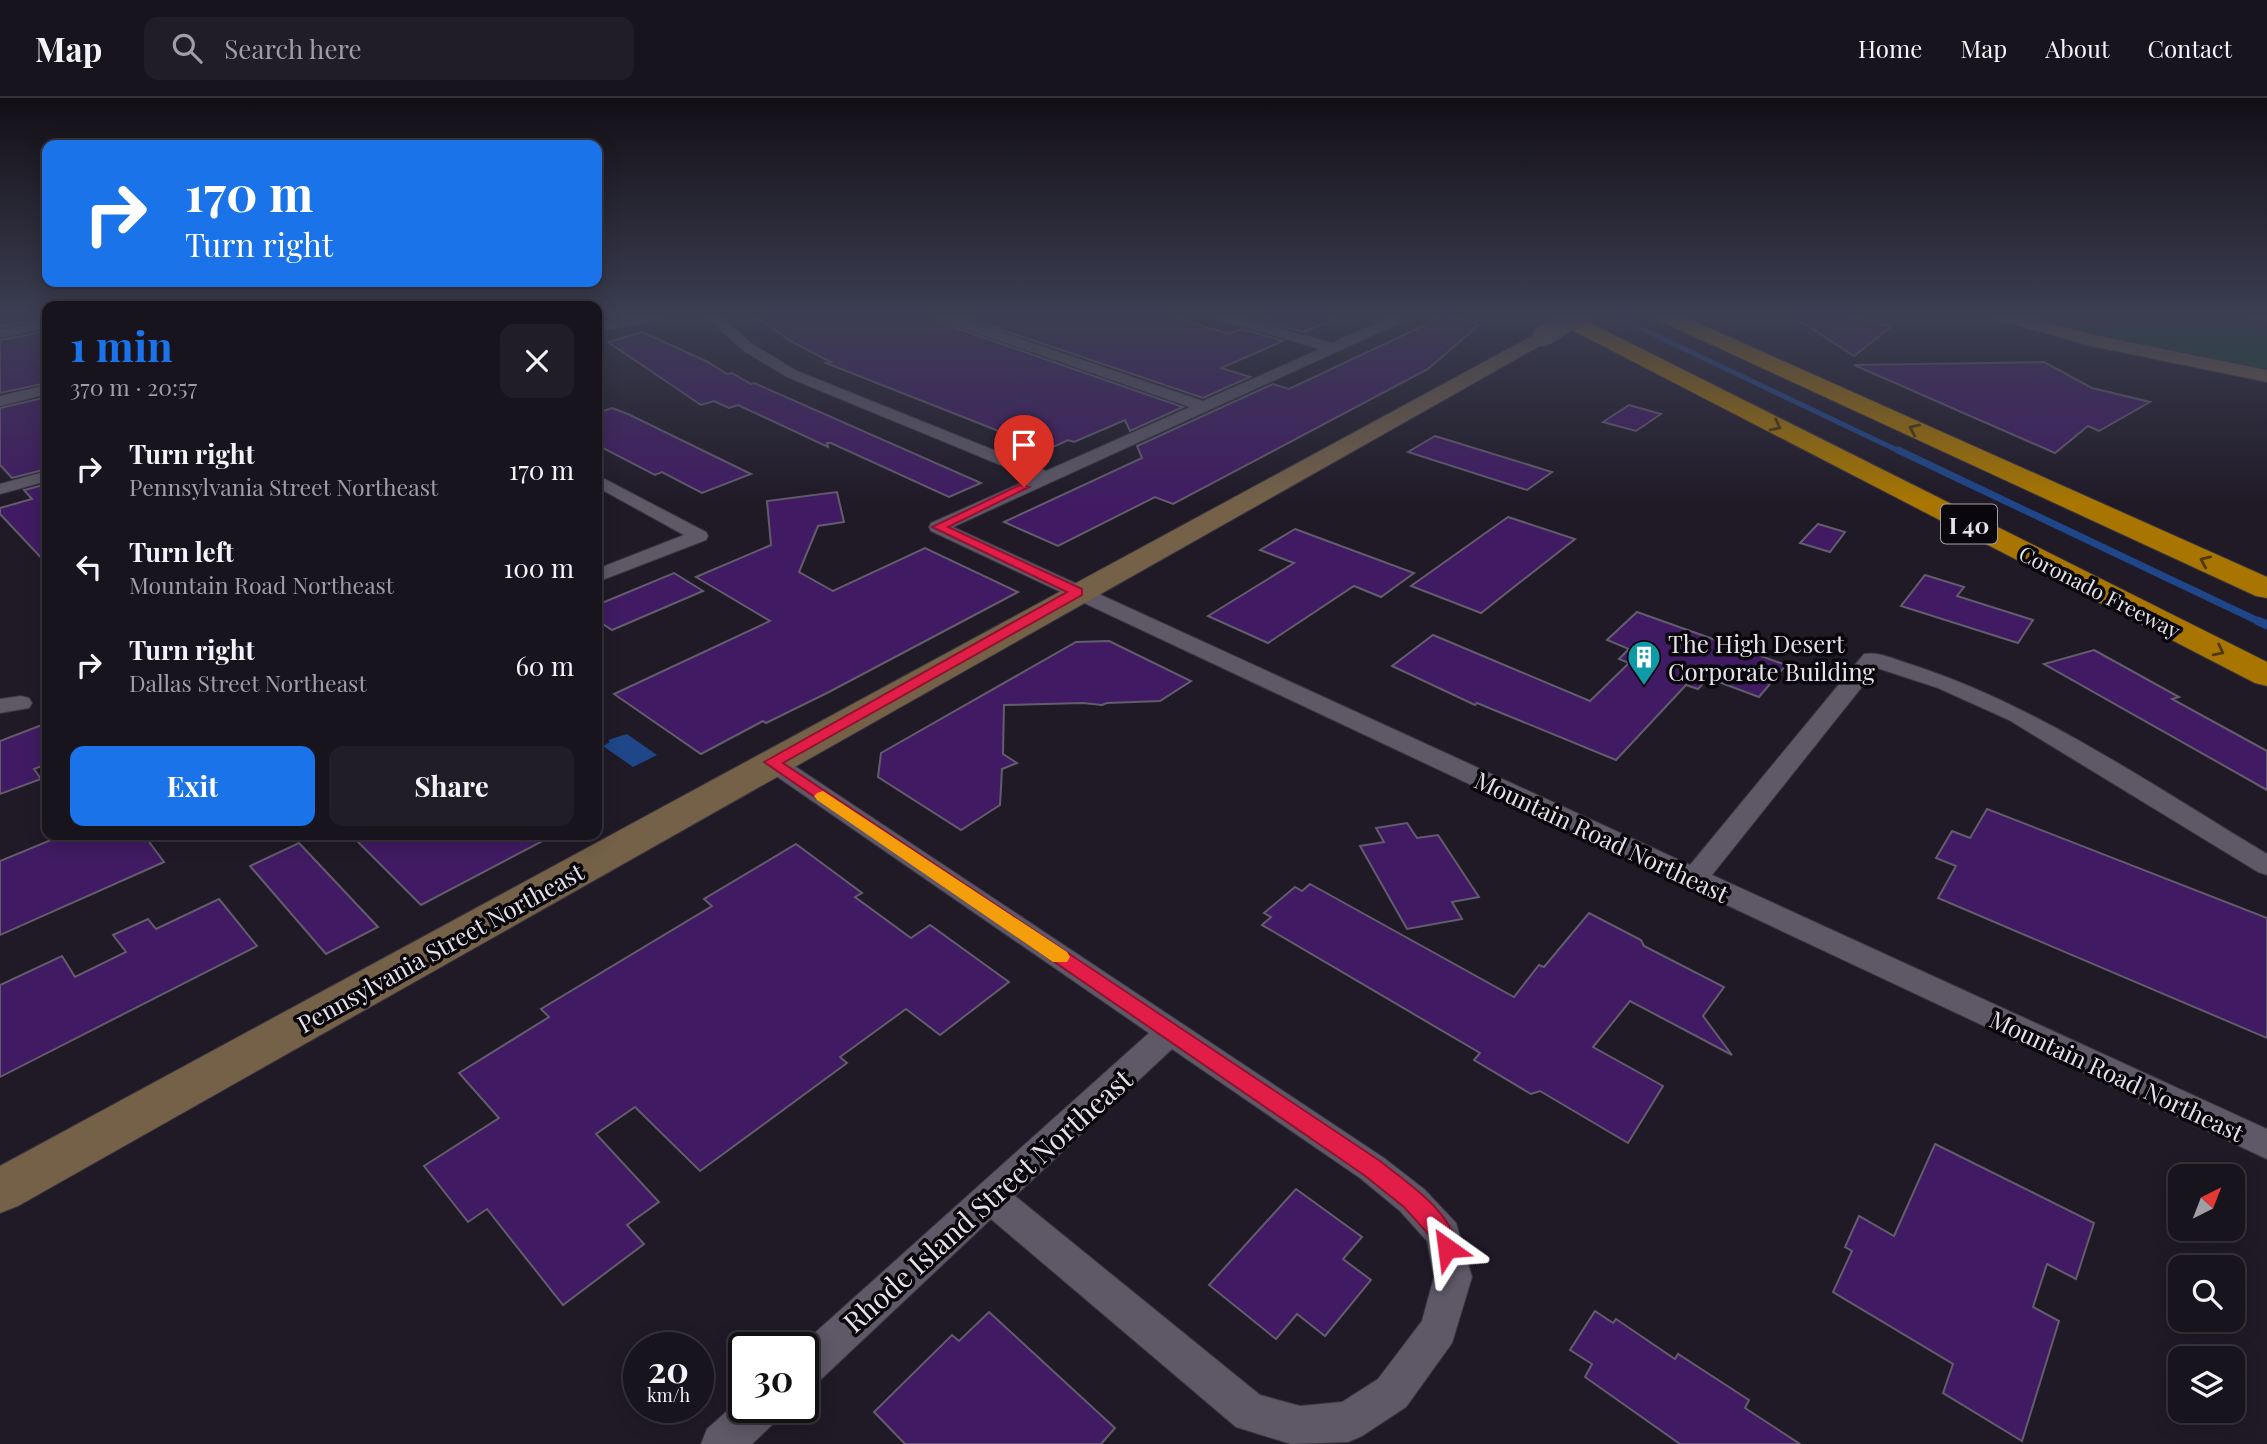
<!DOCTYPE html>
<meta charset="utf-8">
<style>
body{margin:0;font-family:"Playfair Display",serif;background:#211d26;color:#f1f3f6;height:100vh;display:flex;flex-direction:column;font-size:26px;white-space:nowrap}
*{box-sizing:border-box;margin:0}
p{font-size:23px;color:#9f9ea4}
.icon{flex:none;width:38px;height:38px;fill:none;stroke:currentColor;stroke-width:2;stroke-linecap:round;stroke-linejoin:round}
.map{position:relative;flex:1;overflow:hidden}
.drawer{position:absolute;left:42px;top:203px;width:560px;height:539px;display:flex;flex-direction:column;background:#18141d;border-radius:14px;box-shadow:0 4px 18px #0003,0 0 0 2px #36333b}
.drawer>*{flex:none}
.banner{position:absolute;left:42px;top:42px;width:560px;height:147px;border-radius:14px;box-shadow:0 4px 18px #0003,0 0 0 2px #36333b;background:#1a73e8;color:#fff;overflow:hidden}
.needle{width:46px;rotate:42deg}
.buttons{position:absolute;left:2168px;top:1066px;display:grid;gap:14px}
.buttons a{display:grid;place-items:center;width:77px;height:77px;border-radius:14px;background:#18141d;box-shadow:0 4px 18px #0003,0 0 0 2px #36333b;font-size:35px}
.speed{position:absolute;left:623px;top:1234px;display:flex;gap:14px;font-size:35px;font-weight:700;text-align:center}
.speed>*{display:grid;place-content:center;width:91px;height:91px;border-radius:50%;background:#18141d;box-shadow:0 4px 18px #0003,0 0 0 2px #36333b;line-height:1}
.speed small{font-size:18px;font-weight:400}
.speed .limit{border:4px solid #111;border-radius:10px;background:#fff;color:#111}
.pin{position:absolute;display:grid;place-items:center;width:60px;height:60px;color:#fff;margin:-72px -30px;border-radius:50% 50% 50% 0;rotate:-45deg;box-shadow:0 0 7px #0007}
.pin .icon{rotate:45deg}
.me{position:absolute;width:77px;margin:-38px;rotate:329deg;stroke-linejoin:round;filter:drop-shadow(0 0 5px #0008)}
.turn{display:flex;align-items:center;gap:24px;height:147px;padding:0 28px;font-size:32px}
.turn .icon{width:91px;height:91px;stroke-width:2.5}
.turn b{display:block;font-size:49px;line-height:60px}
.round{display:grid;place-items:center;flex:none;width:74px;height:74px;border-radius:14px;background:#211d26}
.summary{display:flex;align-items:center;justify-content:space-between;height:119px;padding:0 28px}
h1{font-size:42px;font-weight:700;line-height:52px;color:#1a73e8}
.action{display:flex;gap:14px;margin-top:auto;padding:14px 28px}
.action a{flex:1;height:80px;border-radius:14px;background:#1a73e8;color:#fff;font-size:28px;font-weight:700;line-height:80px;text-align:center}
.action a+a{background:#211d26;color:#f1f3f6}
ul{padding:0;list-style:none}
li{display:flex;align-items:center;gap:21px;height:98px;padding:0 28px}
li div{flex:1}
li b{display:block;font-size:26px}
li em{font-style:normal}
header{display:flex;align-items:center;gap:42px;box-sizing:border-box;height:98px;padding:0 35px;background:#18141d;border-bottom:2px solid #36333b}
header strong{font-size:33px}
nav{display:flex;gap:38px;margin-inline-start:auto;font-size:24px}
.search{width:490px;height:63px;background:#211d26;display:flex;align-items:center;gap:18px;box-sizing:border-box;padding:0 24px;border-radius:14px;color:#9f9ea4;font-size:26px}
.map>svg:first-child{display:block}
</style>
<header>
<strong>Map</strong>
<div class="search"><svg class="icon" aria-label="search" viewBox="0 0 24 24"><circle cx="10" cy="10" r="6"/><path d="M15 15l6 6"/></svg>Search here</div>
<nav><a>Home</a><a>Map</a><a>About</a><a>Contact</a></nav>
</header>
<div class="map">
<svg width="2267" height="1346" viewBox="0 0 2267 1346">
<rect width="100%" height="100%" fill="#201a27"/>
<!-- green -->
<polygon fill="#134c2c" points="2023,217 2225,217 2267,224 2267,271 2105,238"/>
<!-- water -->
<polygon fill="#1e4689" points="627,636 657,657 633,669 603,648 610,644 608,642"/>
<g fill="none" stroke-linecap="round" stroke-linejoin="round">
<!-- stream-far2 -->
<polyline stroke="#1e4689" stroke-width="5" points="1613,217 1901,354"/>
<!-- stream-far1 -->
<polyline stroke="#1e4689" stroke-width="7" points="1898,352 2262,525"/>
<!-- stream -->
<polyline stroke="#1e4689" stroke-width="9" points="2258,523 2267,527"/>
</g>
<!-- building -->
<g fill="#401b63" stroke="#625c6c" stroke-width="2">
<polygon points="0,217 47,217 47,220 0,229"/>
<polygon points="752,217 931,217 933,222 1183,309 1130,333 1125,322 1074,344 1068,342 1047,352 826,265 831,264 794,245"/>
<polygon points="958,217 1165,217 1229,236 1242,231 1283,243 1221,270 1250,279 1203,300"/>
<polygon points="1276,217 1344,217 1304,234 1262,223"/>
<polygon points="1791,217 1837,217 1892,228 1854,258"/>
<polygon points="1444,218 1479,227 1428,271 1173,406 1155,399 1058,448 1004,424 1142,360 1137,348 1273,286 1289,291"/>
<polygon points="47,233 47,285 0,295 0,242"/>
<polygon points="642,234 708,264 727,276 732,275 751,286 754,285 981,385 949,399 831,345 827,345 828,349 738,307 729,310 714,303 701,307 608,244"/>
<polygon points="2044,264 2092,290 2150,304 2099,333 2088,328 2055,355 1854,267"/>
<polygon points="47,299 47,371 12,380 0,367 0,310"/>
<polygon points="1629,307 1661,316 1636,333 1603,324"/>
<polygon points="612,310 628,316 751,376 702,395 662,374 655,377 597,347 597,315"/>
<polygon points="1435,338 1552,374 1527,392 1408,354"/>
<polygon points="47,386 47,466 0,416 0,410 32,401 24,392"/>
<polygon points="837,394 844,424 818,428 799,474 833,493 925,450 1018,494 827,595 766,625 763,623 701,656 614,596 770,523 696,479 771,447 767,403"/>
<polygon points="1508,419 1575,441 1481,515 1411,488"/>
<polygon points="1818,426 1845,434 1830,454 1800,445"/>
<polygon points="1295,431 1414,475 1381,499 1354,488 1268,545 1208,518 1294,465 1260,452"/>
<polygon points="674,475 703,493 612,532 597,522 597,507"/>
<polygon points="1925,477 1964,489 1957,498 2033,522 2018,545 1901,508"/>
<polygon points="1637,514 1786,567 1759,599 1708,580 1698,591 1686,587 1616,662 1477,605 1475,607 1392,568 1433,537 1590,603 1629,565 1619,561 1629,551 1607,542"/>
<polygon points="1109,543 1191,583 1160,603 1107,605 1102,607 1083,605 1004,607 1003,656 1017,665 1002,671 1000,707 961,732 878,679 881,655 1076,544"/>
<polygon points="2094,552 2179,599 2172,601 2267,653 2267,692 2044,566"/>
<polygon points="47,625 47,666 34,671 41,681 0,696 0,643"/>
<polygon points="1987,711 2267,820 2267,940 1938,800 1956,768 1936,760 1952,733 1970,740"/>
<polygon points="1407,725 1417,740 1438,737 1479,799 1452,804 1462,821 1407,831 1360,748 1384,744 1376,730"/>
<polygon points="63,737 144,737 164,764 0,837 0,763"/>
<polygon points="351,737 554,737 421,807"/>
<polygon points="299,745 378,829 326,856 250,768"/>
<polygon points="796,746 862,795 855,799 911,840 930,827 1009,884 940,937 906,911 840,959 847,965 700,1073 635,1009 596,1036 659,1104 627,1127 644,1146 563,1207 487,1111 468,1124 424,1068 499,1020 459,975 549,919 541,911 712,808 704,801"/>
<polygon points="1310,786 1514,899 1539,867 1544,869 1589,815 1641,842 1644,848 1724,889 1703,918 1732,957 1630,903 1593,949 1663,988 1628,1045 1540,993 1531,996 1474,962 1480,955 1262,827 1271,819 1264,815 1295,789 1302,793"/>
<polygon points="219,801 257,848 0,979 0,887 62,858 75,879 126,854 113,837 148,821 156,831"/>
<polygon points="1935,1046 2094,1125 2076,1181 2047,1166 2033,1209 2059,1223 2022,1343 1943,1295 1953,1266 1833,1194 1852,1153 1845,1149 1859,1118 1894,1138"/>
<polygon points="1296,1091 1362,1139 1343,1161 1371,1182 1325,1238 1297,1216 1276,1241 1209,1187"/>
<polygon points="1595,1213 1613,1225 1616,1221 1675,1261 1678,1256 1749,1302 1745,1310 1800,1346 1680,1346 1585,1279 1592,1266 1570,1252"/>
<polygon points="989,1214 1115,1330 1101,1346 905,1346 874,1314 952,1237 959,1243"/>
</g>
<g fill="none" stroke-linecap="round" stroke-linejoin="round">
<defs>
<g id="street">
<polygon points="645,217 674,217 667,221 597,233 597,225"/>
<path d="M704,217H718L754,247L797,273L1046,373L1190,309L934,220L933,217H951L1203,303L1320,251L1214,220L1213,217H1232L1332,245L1392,218H1402V224L953,429L1690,767L1864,556C1879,553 1896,562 1910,566C2039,608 2152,687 2267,756V777L2258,774L2009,622L1938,590L1877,570L1712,777L2267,1031V1061L931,433L929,429L931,425L1032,380L787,279L744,253Z"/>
<polygon points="2245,217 2267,217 2267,223 2247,220"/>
<polygon points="47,222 47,230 0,240 0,232"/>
<polygon points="47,287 47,296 0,308 0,298"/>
<polygon points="47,373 47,383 0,396 0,386"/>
<polygon points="597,377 706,434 708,438 706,442 597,484 597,471 684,437 597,389"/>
<polygon points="21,598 29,600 32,605 29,610 0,615 0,601"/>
<path d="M772,657L781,659L1384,1060L1424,1091L1456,1125L1472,1179L1452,1245L1406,1309L1362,1338L1348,1344L1291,1346L1236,1329L991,1121L817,1285L803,1290V1250H798L1149,935L763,669L760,664L763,659ZM1172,951L1360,1080L1400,1113L1427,1143L1434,1179L1422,1223L1378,1281L1342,1304L1300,1308L1260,1297L1015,1098Z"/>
<polygon points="744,1298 744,1309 782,1309 776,1323 752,1346 701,1346 707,1331"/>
</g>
<g id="secondary">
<polygon points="1992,217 2021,217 2094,237 2267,272 2267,284 2091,248 1994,221"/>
<polygon points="1543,232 1550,234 1553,238 1550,242 18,1108 0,1115 0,1068"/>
</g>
<g id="highway">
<polygon points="1548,217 1574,217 2267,564 2267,588 2255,585 1551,221"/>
<polygon points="1653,217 1680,217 2267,479 2267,500 2256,498 1656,221"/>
</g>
</defs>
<!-- street casing -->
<use href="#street" stroke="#3a3640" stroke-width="2"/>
<!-- secondary casing -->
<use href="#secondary" stroke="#3a3640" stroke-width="2"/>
<!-- highway casing -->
<use href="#highway" stroke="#3a3640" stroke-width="2"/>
<!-- street -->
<use href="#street" fill="#5e5867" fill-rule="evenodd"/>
<!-- secondary -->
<use href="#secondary" fill="#746148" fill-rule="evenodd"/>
<!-- highway -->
<use href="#highway" fill="#a87600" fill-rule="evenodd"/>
<defs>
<polyline id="secondary-bridge" points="1543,238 1578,217"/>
</defs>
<!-- secondary-bridge casing -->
<use href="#secondary-bridge" stroke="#3a3640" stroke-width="22" stroke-linecap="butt"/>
<!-- secondary-bridge -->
<use href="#secondary-bridge" stroke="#746148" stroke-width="21"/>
</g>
<!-- one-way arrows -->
<defs><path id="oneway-chevron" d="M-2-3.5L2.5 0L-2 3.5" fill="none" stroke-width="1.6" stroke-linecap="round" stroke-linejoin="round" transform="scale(1.75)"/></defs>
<g stroke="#513907">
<use href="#oneway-chevron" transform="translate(1776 328) rotate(27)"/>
<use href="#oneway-chevron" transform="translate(1914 331) rotate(-156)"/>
<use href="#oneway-chevron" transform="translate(2205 463) rotate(-156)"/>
<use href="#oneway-chevron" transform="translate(2219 553) rotate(27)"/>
</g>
<!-- sky -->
<linearGradient id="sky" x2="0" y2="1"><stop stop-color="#120e15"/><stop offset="0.54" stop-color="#3c3e52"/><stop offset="1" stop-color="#3c3e52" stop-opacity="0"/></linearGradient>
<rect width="2267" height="405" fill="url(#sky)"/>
<!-- route -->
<path fill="#e11d48" stroke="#92132f" stroke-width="2" d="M1020,387L1029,389L948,429L1082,491V497L783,665L1380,1063C1410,1087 1450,1112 1458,1150L1455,1158L1447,1161L1438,1158L1433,1141L1404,1109L1364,1077L764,664L1067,494L932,429Z"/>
<!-- slow -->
<polygon fill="#f59e0b" points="823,693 1067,854 1070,859 1067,864 1053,864 817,702 814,698 817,695"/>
<!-- icons -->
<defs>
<symbol id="building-pin" viewBox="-11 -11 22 30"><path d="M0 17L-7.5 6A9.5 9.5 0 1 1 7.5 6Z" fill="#0f9aa8" stroke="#09070c"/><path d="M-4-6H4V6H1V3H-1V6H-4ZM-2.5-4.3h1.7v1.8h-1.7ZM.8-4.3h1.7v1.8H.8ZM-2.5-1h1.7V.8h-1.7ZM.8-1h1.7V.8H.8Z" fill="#fff"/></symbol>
</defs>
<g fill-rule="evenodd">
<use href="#building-pin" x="1625" y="540" width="38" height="52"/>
</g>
<g text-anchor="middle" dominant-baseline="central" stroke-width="7" stroke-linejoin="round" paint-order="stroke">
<!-- far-street labels -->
<g font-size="21" fill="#e6e2eb" stroke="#09070c">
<text transform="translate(2100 493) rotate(27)">Coronado Freeway</text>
</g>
<!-- shield labels -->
<rect fill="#09070c" stroke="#a4a0a8" stroke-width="2" x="1941" y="406.5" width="56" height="39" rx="5"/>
<g font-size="23" font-weight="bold" fill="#e6e2eb">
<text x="1969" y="426">I 40</text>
</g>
<!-- poi labels -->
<g font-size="24" fill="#e6e2eb" stroke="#09070c" text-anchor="start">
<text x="1668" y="545">The High Desert<tspan x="1668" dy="28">Corporate Building</tspan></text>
</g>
<!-- street labels -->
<g font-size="24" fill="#e6e2eb" stroke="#09070c">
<text transform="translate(1602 738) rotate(25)">Mountain Road Northeast</text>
<text transform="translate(440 849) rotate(-29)">Pennsylvania Street Northeast</text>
<text transform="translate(2117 977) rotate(25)">Mountain Road Northeast</text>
</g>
<!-- near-street labels -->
<g font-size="28" fill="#e6e2eb" stroke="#09070c">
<text transform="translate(987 1102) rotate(-42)">Rhode Island Street Northeast</text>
</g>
</g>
</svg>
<div class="buttons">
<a><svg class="needle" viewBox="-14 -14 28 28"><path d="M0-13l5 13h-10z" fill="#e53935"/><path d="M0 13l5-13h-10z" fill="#9f9ea4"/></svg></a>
<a><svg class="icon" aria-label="search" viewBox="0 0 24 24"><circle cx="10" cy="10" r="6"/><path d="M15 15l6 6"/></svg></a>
<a><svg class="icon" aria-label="layers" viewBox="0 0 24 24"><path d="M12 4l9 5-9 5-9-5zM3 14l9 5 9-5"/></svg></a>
</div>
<div class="speed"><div>20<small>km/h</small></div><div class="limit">30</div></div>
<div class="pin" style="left:1024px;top:389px;background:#d93025"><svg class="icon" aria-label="arrive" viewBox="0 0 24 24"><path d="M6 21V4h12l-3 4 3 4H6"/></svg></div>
<svg class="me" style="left:1447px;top:1150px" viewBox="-20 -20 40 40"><path d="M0-17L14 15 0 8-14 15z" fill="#e11d48" stroke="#fff" stroke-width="4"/></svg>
<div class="banner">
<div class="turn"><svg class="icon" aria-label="right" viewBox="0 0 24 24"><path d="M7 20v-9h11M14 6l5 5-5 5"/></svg><div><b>170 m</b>Turn right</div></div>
</div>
<section class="drawer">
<div class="summary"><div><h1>1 min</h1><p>370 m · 20:57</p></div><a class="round"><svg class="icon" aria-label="close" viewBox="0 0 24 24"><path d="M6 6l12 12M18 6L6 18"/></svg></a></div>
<ul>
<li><svg class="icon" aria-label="right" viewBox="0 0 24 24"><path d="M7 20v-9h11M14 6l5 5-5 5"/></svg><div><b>Turn right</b><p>Pennsylvania Street Northeast</p></div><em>170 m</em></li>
<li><svg class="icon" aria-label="left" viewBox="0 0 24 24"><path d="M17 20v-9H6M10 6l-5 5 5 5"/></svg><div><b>Turn left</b><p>Mountain Road Northeast</p></div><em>100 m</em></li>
<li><svg class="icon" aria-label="right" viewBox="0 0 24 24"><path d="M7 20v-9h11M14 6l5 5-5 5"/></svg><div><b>Turn right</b><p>Dallas Street Northeast</p></div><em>60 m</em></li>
</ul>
<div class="action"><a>Exit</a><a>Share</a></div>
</section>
</div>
